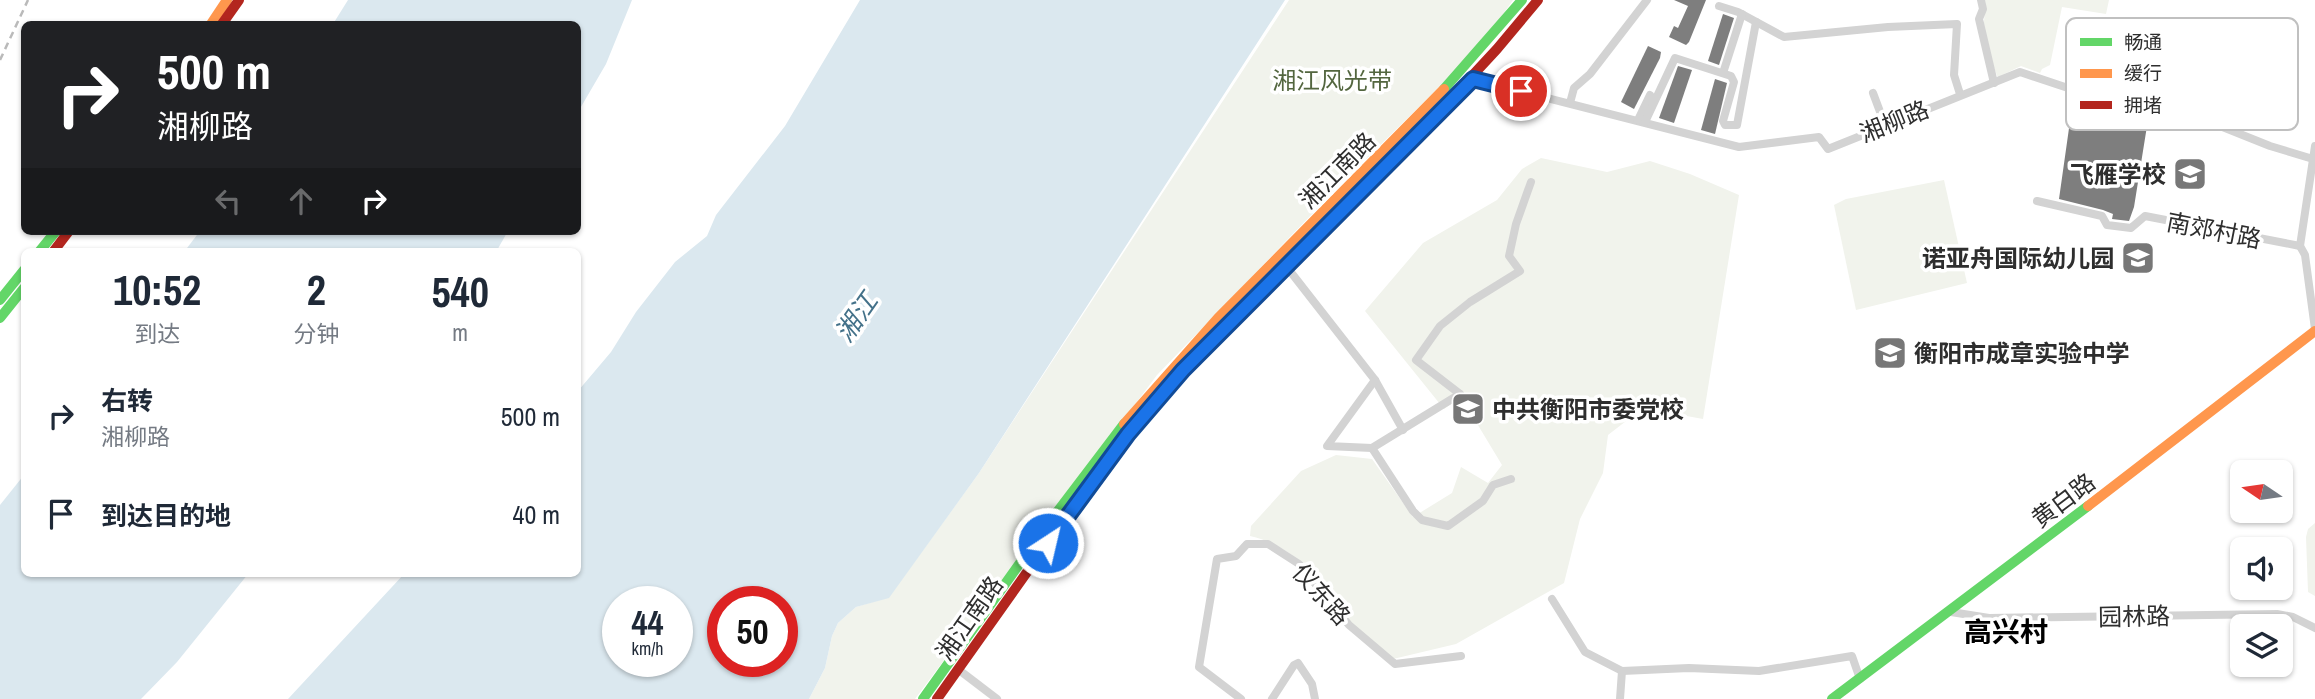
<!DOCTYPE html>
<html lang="zh">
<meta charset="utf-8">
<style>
body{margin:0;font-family:"Archivo Narrow","Noto Sans SC",sans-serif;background:#f2f2f3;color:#1f2937;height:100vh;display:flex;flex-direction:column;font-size:26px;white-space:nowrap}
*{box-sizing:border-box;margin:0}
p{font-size:23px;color:#747a83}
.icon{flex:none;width:38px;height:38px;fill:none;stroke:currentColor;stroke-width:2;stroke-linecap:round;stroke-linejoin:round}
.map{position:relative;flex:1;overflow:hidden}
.sheet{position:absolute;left:21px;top:248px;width:560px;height:329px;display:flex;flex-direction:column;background:#fff;border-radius:10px;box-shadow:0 2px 5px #0004}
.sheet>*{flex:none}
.top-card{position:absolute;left:21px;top:21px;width:560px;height:214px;border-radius:10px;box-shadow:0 2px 5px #0004;background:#202124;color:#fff;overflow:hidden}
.needle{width:46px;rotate:283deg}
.controls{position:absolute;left:2230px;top:460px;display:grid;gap:14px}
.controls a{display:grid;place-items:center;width:63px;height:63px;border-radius:10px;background:#fff;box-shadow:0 2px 5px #0004;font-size:35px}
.speed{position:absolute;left:602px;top:586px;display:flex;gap:14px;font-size:35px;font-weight:700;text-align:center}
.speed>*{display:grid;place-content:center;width:91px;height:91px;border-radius:50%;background:#fff;box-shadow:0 2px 5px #0004;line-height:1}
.speed small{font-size:18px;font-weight:400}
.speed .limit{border:10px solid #d22;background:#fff;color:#111}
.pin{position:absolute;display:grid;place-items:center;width:60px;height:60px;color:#fff;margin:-30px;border:4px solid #fff;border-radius:50%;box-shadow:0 2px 7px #0007}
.me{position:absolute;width:77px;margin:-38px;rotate:35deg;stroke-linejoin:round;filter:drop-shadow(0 0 5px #0008)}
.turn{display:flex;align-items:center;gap:24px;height:147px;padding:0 21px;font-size:32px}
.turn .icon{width:91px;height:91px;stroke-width:2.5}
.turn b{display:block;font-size:49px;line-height:60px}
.lanes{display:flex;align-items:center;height:66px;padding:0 21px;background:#0003;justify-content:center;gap:35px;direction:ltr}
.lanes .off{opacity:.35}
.eta{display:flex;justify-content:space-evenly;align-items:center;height:119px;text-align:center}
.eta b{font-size:42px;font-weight:700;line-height:49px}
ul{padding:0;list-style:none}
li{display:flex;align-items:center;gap:21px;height:98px;padding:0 21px}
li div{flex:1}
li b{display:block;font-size:26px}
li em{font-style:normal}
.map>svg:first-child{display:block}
</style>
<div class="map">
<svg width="2315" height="699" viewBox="0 0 2315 699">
<rect width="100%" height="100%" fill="#fff"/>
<!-- green -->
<g fill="#f1f3ec">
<polygon points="1289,0 1513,0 1494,27 1449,77 1341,184 1157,375 915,699 809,699 825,668 832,636 838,623 856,607 889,597 979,473"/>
<path d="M1985,0H2109L2106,14L2062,7L2050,65L2042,69L2040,73L2021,66L1998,77C1993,68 1984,32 1984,22C1984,14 1987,9 1985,0Z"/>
<path d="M1541,158L1607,172L1650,161L1690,174L1739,195L1703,419L1643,408L1608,435L1603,473L1580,519L1564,583L1456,644L1393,659C1378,646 1360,634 1347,619C1315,581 1303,549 1250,536L1251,526L1301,471L1336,455L1372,459L1413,517L1452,493L1461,467L1488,483L1502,465L1461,397L1444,409L1365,311L1423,243L1497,200L1522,169Z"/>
<polygon points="1944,180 1967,283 1856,310 1834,205 1846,199"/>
<polygon points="2315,523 2315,596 2308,592 2306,537 2308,529"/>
</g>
<!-- water -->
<g fill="#dbe8ef" fill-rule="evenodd">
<polygon points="348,0 632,0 606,64 578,112 578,24 333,24"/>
<path d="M860,0H1285L979,473L889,598L856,607L838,623L832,636L825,668L809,699H288L404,574H578V391L611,352L636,312L675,262L707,236L716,215L785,126ZM618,602H677V662H618ZM723,602H782V662H723Z"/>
<polygon points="200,231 508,231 496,252 184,252"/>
<polygon points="24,475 24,574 248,574 177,662 141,699 0,699 0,505"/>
</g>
<!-- building -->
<g fill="#7e7e7e">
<polygon points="1674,0 1706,0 1689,42 1686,45 1669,37 1674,26 1678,28 1688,6"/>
<polygon points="1723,14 1734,18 1719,65 1708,61"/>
<polygon points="1648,46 1661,52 1660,58 1634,109 1621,102"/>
<polygon points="1678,66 1692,70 1674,123 1659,118"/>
<polygon points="1715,79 1727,83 1715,134 1701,130"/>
<polygon points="2072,107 2080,109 2079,117 2147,126 2134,207 2129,221 2112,219 2113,214 2103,210 2059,199"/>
</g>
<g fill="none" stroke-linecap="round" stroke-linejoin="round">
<!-- street -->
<g stroke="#d3d3d3" stroke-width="8">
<polyline points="1981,0 1983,9 1979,19 1994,83"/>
<polyline points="1719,6 1738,12 1784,37 1888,27 1957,24 1954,75 1960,94"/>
<polyline points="1723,73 1742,14"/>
<polyline points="1473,79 1739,147 1819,137 1828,149 2020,72 2080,92 2152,104 2195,116 2270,146 2313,159"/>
<polyline points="1873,93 1885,125"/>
<polyline points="1570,103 1574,88 1590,74 1647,0"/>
<polyline points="1638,120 1650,95"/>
<polyline points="1645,122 1675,58 1731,76 1734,82 1723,121 1725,125 1737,125 1756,22"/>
<polyline points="2315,146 2300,246 2305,255 2315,329"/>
<polyline points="2037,201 2102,216 2107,225 2131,228 2145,216 2300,246"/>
<polyline points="1286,266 1375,380 1403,430"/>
<polyline points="1460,394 1372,448 1413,511 1422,520 1448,526 1483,501 1493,485 1511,479"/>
<polyline points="1460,394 1416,360 1440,326 1470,302 1520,271 1509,256 1516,224 1531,182"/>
<polyline points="1372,448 1327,446 1375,380"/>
<polyline points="1552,599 1585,652 1622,671 1689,668 1759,671 1852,656 1860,679"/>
<polyline points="1951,612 1989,618 2277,614 2293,617 2315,628"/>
<polyline points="959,670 997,699"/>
<polyline points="1241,699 1199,667 1217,559 1236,556 1247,544 1268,544 1299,564 1349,625 1395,664 1461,656"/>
<polyline points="1272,699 1294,665 1298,663 1312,684 1315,699"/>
<polyline points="1620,699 1622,671"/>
</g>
<!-- fast -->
<g stroke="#63d668" stroke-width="10">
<polyline points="1444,89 1522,0"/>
<polyline points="39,252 56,231"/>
<polyline points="0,300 24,270"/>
<polyline points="0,318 24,288"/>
<polyline points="923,699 1045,528 1124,424"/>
<polyline points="1832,699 2088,506"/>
</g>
<!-- slow -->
<g stroke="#ff974d" stroke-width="10">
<polyline points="211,24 227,0"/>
<polyline points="1152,406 1228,324 1408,145"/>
<polyline points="1124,424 1218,318 1444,89"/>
<polyline points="2088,506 2315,331"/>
</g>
<!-- jam -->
<g stroke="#b3261e" stroke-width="10">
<polyline points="222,24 239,0"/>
<polyline points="1408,145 1497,49 1538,0"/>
<polyline points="53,252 69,231"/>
<polyline points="937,699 1086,489 1152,406"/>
</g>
<!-- rail -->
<polyline stroke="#bababa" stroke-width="2.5" stroke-dasharray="7 5" stroke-linecap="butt" points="0,60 28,0"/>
</g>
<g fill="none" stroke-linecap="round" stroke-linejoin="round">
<defs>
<polyline id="route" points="1048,543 1128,434 1183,370 1473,79 1521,91"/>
</defs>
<!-- route casing -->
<use href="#route" stroke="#114b97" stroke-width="18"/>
<!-- route -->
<use href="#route" stroke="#1a73e8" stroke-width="12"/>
</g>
<!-- icons -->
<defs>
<symbol id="school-square" viewBox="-11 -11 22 22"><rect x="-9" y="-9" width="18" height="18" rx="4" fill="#777" stroke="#fff"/><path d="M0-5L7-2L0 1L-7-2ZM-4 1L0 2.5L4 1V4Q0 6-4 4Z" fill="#fff"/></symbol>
</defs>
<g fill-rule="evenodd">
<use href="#school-square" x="2171" y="155" width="38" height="38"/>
<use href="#school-square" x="2119" y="239" width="38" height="38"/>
<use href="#school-square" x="1871" y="334" width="38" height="38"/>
<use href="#school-square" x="1449" y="390" width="38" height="38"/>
</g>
<g text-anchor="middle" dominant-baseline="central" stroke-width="7" stroke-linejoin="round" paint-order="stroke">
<!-- park labels -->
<g font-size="24" fill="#53663f" stroke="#fff">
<text x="1332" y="80">湘江风光带</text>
</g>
<!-- street labels -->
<g font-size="24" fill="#2e2e2e" stroke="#fff">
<text transform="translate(1894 121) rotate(-22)">湘柳路</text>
<text transform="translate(1337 170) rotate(-45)">湘江南路</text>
<text transform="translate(2214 230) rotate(11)">南郊村路</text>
<text transform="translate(2063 500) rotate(-37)">黄白路</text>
<text transform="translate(1322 594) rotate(48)">仪东路</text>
<text transform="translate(2134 616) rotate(-1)">园林路</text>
<text transform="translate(969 618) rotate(-55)">湘江南路</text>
</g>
<!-- poi labels -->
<g font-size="24" font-weight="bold" fill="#2e2e2e" stroke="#fff" text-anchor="end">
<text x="2166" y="174">飞雁学校</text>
<text x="2114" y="258">诺亚舟国际幼儿园</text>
<text x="1914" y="353" text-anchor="start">衡阳市成章实验中学</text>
<text x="1492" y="409" text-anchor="start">中共衡阳市委党校</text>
</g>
<!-- water labels -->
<g font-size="26" font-style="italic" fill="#437189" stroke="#fff">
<text transform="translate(856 317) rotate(-55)">湘江</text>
</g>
<!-- quarter labels -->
<g font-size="28" font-weight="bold" fill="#000" stroke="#fff">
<text x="2006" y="632">高兴村</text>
</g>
</g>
<!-- legend -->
<rect x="2066" y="18" width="232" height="112" rx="10" fill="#fff" stroke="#c0c0c0" stroke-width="2"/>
<rect x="2080" y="38" width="32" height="8" fill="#63d668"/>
<rect x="2080" y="69" width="32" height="9" fill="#ff974d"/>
<rect x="2080" y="101" width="32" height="8" fill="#b3261e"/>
<g font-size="19" fill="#2e2e2e">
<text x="2124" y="49">畅通</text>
<text x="2124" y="80">缓行</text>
<text x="2124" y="112">拥堵</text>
</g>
</svg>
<div class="controls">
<a><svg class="needle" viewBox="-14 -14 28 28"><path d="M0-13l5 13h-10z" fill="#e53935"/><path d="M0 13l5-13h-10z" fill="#747a83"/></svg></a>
<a><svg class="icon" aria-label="sound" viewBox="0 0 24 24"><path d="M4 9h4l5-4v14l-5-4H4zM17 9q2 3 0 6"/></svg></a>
<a><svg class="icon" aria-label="layers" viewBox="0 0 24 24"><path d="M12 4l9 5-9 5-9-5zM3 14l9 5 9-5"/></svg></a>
</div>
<div class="speed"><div>44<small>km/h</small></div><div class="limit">50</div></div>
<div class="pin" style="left:1521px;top:91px;background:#d93025"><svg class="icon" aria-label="arrive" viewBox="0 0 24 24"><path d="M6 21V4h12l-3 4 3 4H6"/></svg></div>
<svg class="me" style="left:1048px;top:543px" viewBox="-20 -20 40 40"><circle r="17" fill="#1a73e8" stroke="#fff" stroke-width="3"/><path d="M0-11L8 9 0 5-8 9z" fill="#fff"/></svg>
<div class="top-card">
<div class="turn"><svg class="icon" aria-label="right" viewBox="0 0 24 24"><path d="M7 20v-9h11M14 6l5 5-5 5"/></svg><div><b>500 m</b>湘柳路</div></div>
<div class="lanes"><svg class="icon off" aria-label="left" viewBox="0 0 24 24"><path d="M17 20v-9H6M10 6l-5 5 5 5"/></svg><svg class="icon off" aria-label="ahead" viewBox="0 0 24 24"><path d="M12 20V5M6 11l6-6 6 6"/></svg><svg class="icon" aria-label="right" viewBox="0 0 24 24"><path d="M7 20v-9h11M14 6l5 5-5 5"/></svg></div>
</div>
<section class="sheet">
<div class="eta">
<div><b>10:52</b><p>到达</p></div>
<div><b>2</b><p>分钟</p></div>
<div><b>540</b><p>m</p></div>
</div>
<ul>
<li><svg class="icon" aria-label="right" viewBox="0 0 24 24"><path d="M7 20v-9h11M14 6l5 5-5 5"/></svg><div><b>右转</b><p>湘柳路</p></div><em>500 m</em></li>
<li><svg class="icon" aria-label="arrive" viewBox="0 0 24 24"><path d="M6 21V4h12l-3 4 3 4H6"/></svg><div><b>到达目的地</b></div><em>40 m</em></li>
</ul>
</section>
</div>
